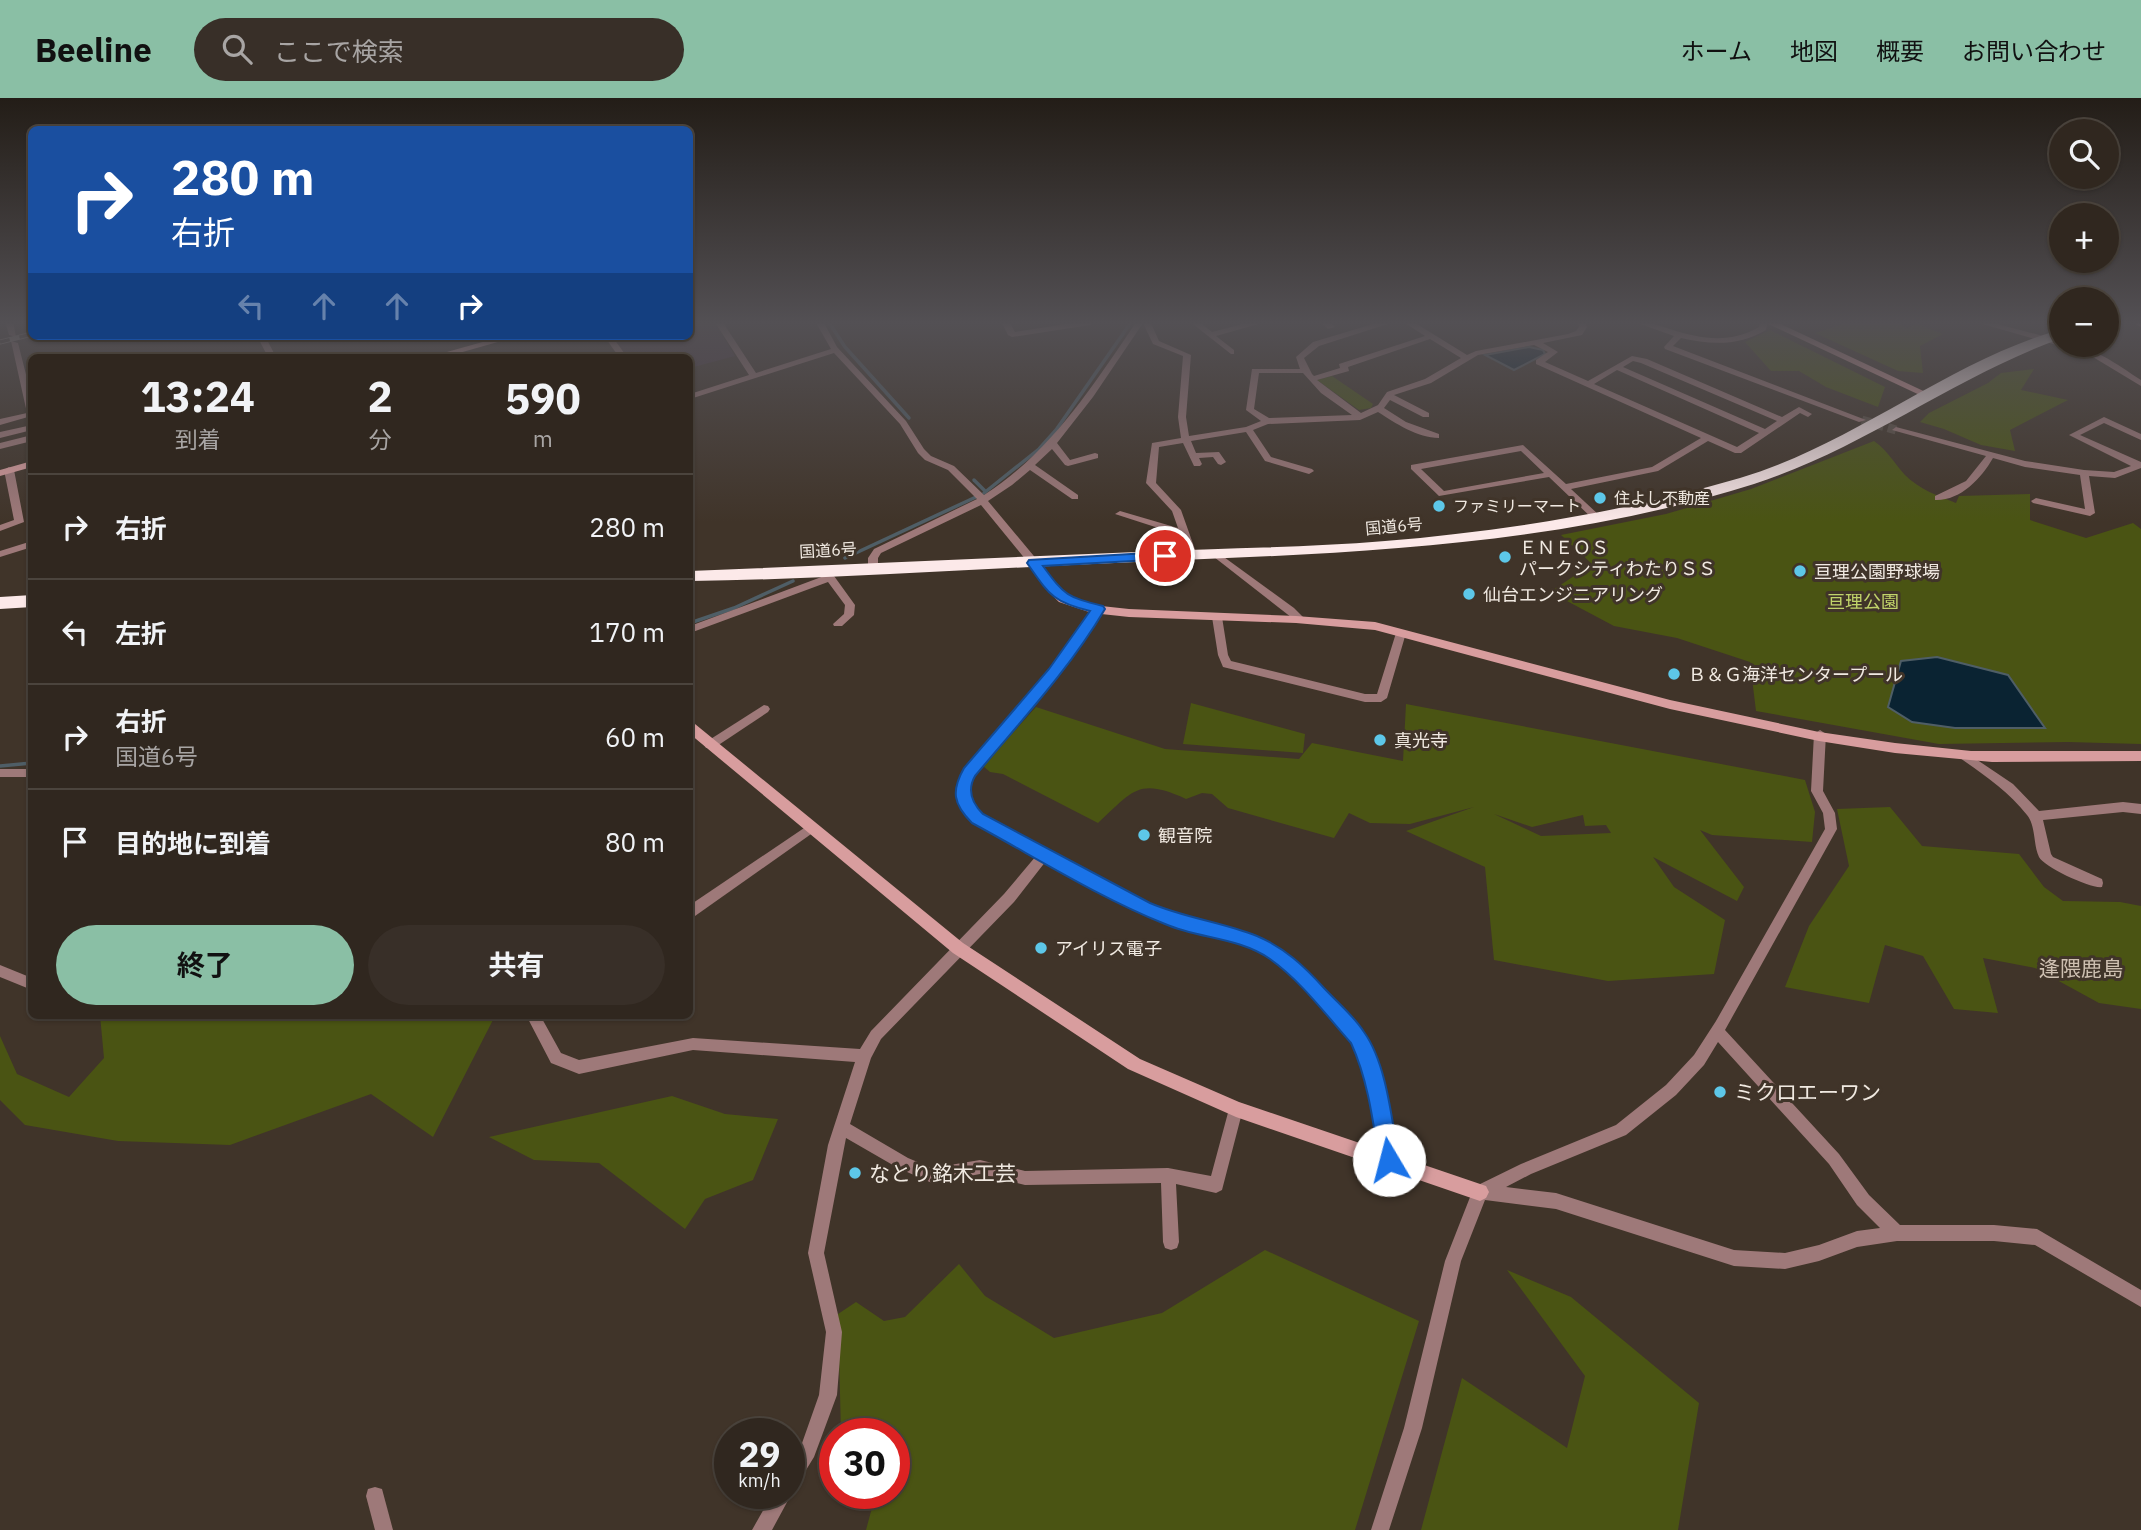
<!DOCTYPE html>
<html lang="ja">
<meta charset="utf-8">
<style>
body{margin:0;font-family:"IBM Plex Sans","Noto Sans JP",sans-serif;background:#382f28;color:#f1f3f6;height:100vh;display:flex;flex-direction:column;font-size:26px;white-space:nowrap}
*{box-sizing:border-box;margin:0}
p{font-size:23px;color:#a8a5a4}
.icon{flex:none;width:38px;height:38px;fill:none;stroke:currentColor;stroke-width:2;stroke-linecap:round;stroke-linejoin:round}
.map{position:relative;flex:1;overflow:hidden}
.side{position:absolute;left:28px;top:256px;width:665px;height:665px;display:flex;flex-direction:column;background:#30271f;border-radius:10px;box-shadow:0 2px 5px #0004,0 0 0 2px #4b443d}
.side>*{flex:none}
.top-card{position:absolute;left:28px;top:28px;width:665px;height:214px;border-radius:10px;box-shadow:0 2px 5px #0004,0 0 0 2px #4b443d;background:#1a4fa0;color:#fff;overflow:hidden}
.fabs{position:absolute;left:2049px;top:21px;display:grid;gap:14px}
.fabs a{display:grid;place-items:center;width:70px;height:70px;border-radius:50%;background:#30271f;box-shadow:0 2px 5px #0004,0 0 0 2px #4b443d;font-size:35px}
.speed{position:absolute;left:714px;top:1320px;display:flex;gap:14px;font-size:35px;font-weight:700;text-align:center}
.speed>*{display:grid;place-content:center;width:91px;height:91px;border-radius:50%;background:#30271f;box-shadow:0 2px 5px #0004,0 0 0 2px #4b443d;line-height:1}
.speed small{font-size:18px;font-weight:400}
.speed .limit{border:10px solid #d22;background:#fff;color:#111}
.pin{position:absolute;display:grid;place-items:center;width:60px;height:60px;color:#fff;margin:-30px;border:4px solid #fff;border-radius:50%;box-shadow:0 2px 7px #0007}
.me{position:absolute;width:77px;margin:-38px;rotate:352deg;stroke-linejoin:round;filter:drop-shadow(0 0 5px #0008)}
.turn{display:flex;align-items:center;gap:24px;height:147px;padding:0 28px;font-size:32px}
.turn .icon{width:91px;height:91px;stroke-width:2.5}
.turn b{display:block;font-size:49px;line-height:60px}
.lanes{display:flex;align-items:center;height:66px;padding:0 28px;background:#0003;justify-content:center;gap:35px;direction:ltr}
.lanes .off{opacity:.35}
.eta{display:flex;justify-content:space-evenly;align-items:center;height:119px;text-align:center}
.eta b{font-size:42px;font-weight:700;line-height:49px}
.button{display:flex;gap:14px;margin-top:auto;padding:14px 28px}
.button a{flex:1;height:80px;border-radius:42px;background:#8abfa5;color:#111;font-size:28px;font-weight:700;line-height:80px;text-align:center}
.button a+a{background:#382f28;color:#f1f3f6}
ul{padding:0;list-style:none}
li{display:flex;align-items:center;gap:21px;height:105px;padding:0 28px;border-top:2px solid #4b443d}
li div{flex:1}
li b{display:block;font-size:26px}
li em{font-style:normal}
header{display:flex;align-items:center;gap:42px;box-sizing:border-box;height:98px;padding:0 35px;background:#8abfa5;color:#111}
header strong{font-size:33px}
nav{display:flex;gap:38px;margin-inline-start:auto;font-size:24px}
.search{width:490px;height:63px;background:#382f28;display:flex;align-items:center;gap:18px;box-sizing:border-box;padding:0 24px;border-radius:38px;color:#a8a5a4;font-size:26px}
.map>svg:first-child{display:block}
</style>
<header>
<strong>Beeline</strong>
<div class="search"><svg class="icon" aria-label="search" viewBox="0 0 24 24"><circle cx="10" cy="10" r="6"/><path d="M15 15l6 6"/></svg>ここで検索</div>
<nav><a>ホーム</a><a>地図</a><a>概要</a><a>お問い合わせ</a></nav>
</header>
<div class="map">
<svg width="2141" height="1432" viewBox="0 0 2141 1432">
<rect width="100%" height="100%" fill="#403429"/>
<!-- education -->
<polygon fill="#4a3842" points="690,223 714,223 735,258 690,270 690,259 627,259 612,238 690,238"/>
<!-- green -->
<g fill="#4a5413" fill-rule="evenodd">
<polygon points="1853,223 1898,223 1906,230 1917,226 1943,236 1920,248 1923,275 1898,273 1815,235"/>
<polygon points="1770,232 1885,289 1878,309 1826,289 1799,273 1771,273 1745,244"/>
<polygon points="2034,271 2021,292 2068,302 2010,332 2015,353 1981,347 1944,331 1920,324 1929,315 1988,285 2001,275"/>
<polygon points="1332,278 1373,306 1371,310 1359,312 1317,282"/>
<path d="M1874,343C1888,353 1894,365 1905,377C1919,391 1938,398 1956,405L1959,398L2030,396V422L2086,440L2133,425L2141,431V646L2068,644L1939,646L1756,613L1750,564L1677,540L1614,528L1550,494L1592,466L1561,437L1666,416L1751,391Z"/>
<polygon points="1191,605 1305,636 1303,655 1183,646"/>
<path d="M1406,606L1805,682L1815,714L1812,744L1712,737L1700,732L1744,789L1737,803L1653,759L1674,789L1725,822L1714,876L1608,883L1494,862L1485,769L1406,733L1474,709L1410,726L1370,725L1349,715L1334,740L1228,710L1212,696L1202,695L1186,701C1138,679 1133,693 1098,725L1003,676L990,674L983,668L1036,609L1165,651L1299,661L1312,645L1403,663ZM1494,716L1532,729L1583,717L1585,728L1606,727L1611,735L1541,738Z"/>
<polygon points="1890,709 1922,748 2019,756 2044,789 2063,803 2120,804 2141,808 2141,911 2099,905 2035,870 1983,860 1998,915 1954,911 1923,858 1885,847 1869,905 1785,889 1809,828 1849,768 1837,711"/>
<polygon points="100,917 495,917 495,918 433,1039 371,996 230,1047 118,1043 25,1027 0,1002 0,938 17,976 69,999 104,960"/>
<polygon points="672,998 725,1016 778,1021 753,1082 705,1101 685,1131 599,1065 534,1062 489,1039"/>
<polygon points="1265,1152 1419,1223 1355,1432 866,1432 873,1406 868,1395 894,1395 894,1335 841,1335 838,1216 856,1204 884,1223 905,1219 959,1166 985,1198 1054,1240 1162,1215"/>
<polygon points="1507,1172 1571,1199 1699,1305 1678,1432 1421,1432 1462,1280 1567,1350 1585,1278"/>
</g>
<!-- water -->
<g fill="#0a2332" stroke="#4f5e66" stroke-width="2">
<polygon points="1529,249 1543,252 1545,256 1514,272 1485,257"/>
<polygon points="1937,559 2008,577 2045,630 1955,630 1912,624 1888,609 1901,563"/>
</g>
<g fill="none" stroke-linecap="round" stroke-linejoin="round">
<!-- stream -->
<g stroke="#4f5e66" stroke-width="3.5">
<polyline points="828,223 845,249 909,320"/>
<polyline points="974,382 985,393"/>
<polyline points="984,395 1039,351 1056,332 1132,223"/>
<polyline points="845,460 976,399"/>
<polyline points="690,525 734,510 793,483"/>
<polyline points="0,668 32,665"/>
</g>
<!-- street-tunnel -->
<polyline stroke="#5a4f45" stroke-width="9" stroke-dasharray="9 4.5" stroke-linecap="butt" points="1862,322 1896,332"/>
<!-- street -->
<g fill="#9e7979" fill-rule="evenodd">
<polygon points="5,223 13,223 16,239 9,237"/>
<path d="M714,223H722L756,275L831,251L815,223H823L837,249L906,323L924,351L931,358L954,368L984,397C1051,354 1092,289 1137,223H1150L1159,243L1191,257L1186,319L1189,338L1246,329L1261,323L1246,312L1252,271H1300L1296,259L1313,244L1383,223H1397L1319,248L1304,260L1312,276L1314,278L1340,270L1339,266L1425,238L1402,223H1412L1467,257L1476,253L1568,236L1576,233L1579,229L1577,223H1585L1587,229L1582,237L1543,245L1558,254L1545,264L1588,283L1632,258L1647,261L1782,319L1799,309L1812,316L1808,319L1800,315L1741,355H1735L1708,343L1658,373L1571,391L1600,418V422H1594L1549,379L1439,398L1411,371V367L1523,347L1566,386L1652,369L1701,340L1536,266V262L1548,254L1534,247L1478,257L1431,285L1394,297L1429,315V319H1423L1390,302L1384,310L1406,324L1439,336V340C1418,340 1395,325 1378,314L1360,322L1268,326L1253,332L1271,359L1312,371L1314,373L1309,376L1265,363L1246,334L1191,343L1196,355L1219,354L1226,364L1221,367L1218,366L1213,359L1199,360L1202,366L1200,368H1194L1183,345L1159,349L1156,385L1181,412L1197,457L1192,460L1187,457L1180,437L1115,416L1120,413L1178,430L1172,413L1146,385L1152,345L1181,340L1178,319L1183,258L1153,246L1143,225L1093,299L1057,345L1070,362L1095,355L1098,356V360L1068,368L1065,367L1052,351L1035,367L1078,397V401H1072L1030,372L1012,387L988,403L1038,463V467H1030L981,407L881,455L878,460V469L873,472L868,469V460L874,451L977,401L948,372L925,362L918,355L900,326L834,255L690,301V296L749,277ZM1430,241L1461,260L1425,281L1387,294L1378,307L1361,315L1317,282L1349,273L1348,269ZM1633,263L1641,265L1777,323L1765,331L1623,269ZM1617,272L1759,335L1737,349L1594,286ZM1259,275H1303L1321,295L1352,317L1269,320L1254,311ZM1521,353L1544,375L1444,393L1421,371Z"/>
<polygon points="1001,223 1009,223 1015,234 1085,223 1094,225 1090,227 1012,239 1008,237"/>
<polygon points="1189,223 1198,223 1212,234 1254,223 1269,223 1216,238 1234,252 1234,256 1231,256"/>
<polygon points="1319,223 1328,223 1335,229 1328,231"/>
<path d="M1632,223C1646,223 1657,227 1670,231C1701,241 1730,246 1759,229L1760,223H1768L1766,232C1738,248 1712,247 1681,240L1673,248L1866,322L1859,324L1665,251L1664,249L1674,238Z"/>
<path d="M1972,223H1986L2062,243V247C2093,247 2116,266 2141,282V288L2088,256Z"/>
<polygon points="175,238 184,238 180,240"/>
<polygon points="257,238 265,238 276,259 268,259"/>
<polygon points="604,238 612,238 627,259 619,259"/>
<polygon points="11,243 18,245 32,300 32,321 28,319 0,327 0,321 27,315"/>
<polygon points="361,254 364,254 364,258 344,259"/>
<path d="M2104,319L2141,336V342L2104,325L2080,337L2141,364V370L2115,380L2089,378L2095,415L2090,418L2033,405L2031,403L2036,400L2085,411L2080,377L2025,369L1993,360C1981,381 1960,403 1935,402V398L1966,383L1986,358L1892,332L1896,329L2025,363L2084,372L2114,374L2131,368L2069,337Z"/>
<polygon points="32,327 32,332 0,340 0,334"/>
<polygon points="32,337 32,343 0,351 0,345"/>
<polygon points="9,369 14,372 24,424 0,433 0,427 14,422 4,372"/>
<polygon points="32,443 32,449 0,459 0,453"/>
<polygon points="1217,454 1294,510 1305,521 1304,523 1296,523 1214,459 1214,455"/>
<polygon points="825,470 829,471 855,507 854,517 842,528 834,528 833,526 844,516 845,507 828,484 690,535 690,528 824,478 820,473"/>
<path d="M1098,508L1103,511L1087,539L975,676C967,693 969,704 981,717L1149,806L1175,818L1237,832L1279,850L1297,864L1363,936L1373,955L1386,1004L1397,1062L1394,1067L1389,1069L1384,1067L1381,1062L1372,1004L1361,961L1353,944L1287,872L1269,858L1230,841L1173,828L1139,814L1046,763L1014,804L881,941L871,960L850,1026L908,1060L932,1070L980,1062L1025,1073L1168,1070L1211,1078L1229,1011L1231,1006L1236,1004L1241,1006L1243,1011L1222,1092L1216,1095L1176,1086L1179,1144L1177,1150L1171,1152L1165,1150L1163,1144L1161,1085L1025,1087L980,1076L932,1085L898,1070L846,1040L824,1155L842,1234L837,1297L814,1359L795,1390L791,1392L792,1395L772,1432H752L773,1395H789V1367L801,1348L819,1297L826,1234L808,1155L828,1047L855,964L693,952L579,976L551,965L526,917H540L561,955L579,962L693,940L860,951L871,933L1004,796L1036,758C1022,750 1009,743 996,736C967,720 947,706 966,671C1010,618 1058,567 1094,509Z"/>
<polygon points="1217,516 1222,519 1228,557 1231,563 1365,596 1377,596 1396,535 1401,532 1406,535 1387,600 1381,604 1365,604 1223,569 1218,557 1212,519"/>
<polygon points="764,607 768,608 770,611 768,614 714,650 706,650 704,647 706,644"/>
<path d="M1820,632L1826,636L1823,693L1835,715L1837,731L1725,932L1839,1056L1869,1097L1900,1127H1994L2037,1131L2141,1192V1209L2035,1147L1994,1143H1897L1857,1149L1819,1163L1785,1171L1734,1168L1556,1111L1485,1102L1461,1163L1422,1330L1389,1432H1371L1404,1330L1445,1163L1474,1089L1521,1066L1616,1027L1666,987L1694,957L1716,923L1825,731L1823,715L1811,693L1814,636ZM1718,944L1829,1066L1857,1107L1880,1130L1857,1133L1819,1147L1785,1155L1734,1152L1556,1095L1506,1089L1531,1076L1626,1037L1676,997L1704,967Z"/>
<path d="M1964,653L2013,686L2039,713L2123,704L2141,706V716L2123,714L2043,722L2051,756L2053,759L2102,781L2103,785L2102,789C2091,791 2044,769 2039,759C2033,746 2036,728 2027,717C2008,693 1984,677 1960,660L1958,657Z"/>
<rect x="0" y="671" width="32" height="8"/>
<polygon points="810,726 814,728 816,731 814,734 695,818 690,819 690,807"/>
<polygon points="0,867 32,880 32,892 0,879"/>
<polygon points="375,1389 382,1391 393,1432 375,1432 366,1398 368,1391"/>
</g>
<!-- secondary -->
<g fill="#d89d9e" fill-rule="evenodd">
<polygon points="1762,223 1774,223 1932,297 1924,299"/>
<polygon points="2130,223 2141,223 2141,229"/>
<polygon points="504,238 519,238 445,259 429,259"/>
<polygon points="32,363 32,369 0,378 0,372"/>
<polygon points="1034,462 1038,463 1062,494 1073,501 1092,507 1129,511 1296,518 1375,524 1670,602 1819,634 1895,645 1971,653 2141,653 2141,663 1992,664 1895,655 1819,643 1670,611 1375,532 1296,525 1129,519 1092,515 1059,504 1045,490 1028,465"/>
<polygon points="690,624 695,626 963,845 1140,961 1239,1004 1486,1088 1489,1094 1486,1100 1480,1103 1236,1019 1128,971 953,855 690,636"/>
</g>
<!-- highway -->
<g fill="#fce9e9" fill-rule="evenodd">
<path d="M2062,231V240C1954,279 1863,351 1754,386C1551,450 1347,455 1136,464C988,470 838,481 690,483V473C839,467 988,460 1137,454C1219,450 1302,450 1385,443C1504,433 1625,414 1740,380C1855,346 1947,264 2062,231Z"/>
<polygon points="32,497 32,509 0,511 0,499"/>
</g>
<defs>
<polyline id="rail" points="0,244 32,236"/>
</defs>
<!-- rail casing -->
<use href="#rail" stroke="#a49a91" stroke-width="5"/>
<!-- rail -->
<use href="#rail" stroke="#403429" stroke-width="3.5" stroke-dasharray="10" stroke-linecap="butt"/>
</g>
<!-- sky -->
<linearGradient id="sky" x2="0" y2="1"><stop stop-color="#231d17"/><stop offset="0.53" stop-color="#535054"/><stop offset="1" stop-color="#535054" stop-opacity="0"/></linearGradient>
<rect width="2141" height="424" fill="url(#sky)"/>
<!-- route -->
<path fill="#1a73e8" stroke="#114b97" stroke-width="2" d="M1165,454L1172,458L1170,461L1043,468C1065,498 1067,499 1103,508L1105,511C1069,572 1020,624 975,678C967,692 972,705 983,716L1150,805C1185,820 1222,824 1257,838C1285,850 1304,868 1324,890C1337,904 1354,918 1364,934C1387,966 1392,1024 1399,1062L1396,1069L1389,1072L1382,1069L1379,1062C1373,1023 1368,982 1351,945C1326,917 1301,883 1270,861C1238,839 1199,841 1165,826C1098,799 1035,759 972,725C953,706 951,693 964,670L1049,571L1090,513C1052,504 1049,496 1027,465L1029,462Z"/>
<!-- markers -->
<g fill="#5dc7e8" stroke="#403429" stroke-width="2.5">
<circle cx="1600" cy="400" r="7"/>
<circle cx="1439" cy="408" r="7"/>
<circle cx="1505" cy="459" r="7"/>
<circle cx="1800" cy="473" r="7"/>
<circle cx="1469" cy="496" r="7"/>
<circle cx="1674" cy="576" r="7"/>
<circle cx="1380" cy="642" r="7"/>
<circle cx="1144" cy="737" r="7"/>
<circle cx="1041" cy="850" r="7"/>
<circle cx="1720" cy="994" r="7"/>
<circle cx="855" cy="1075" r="7"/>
</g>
<g text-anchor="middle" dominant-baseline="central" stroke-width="6" stroke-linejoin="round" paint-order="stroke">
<!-- far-poi labels -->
<g font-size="16" fill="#f0e9e1" stroke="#403429" text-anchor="start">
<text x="1614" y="400">住よし不動産</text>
<text x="1453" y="408">ファミリーマート</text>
</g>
<!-- far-street labels -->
<g font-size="16" fill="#f0e9e1" stroke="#403429">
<text transform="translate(1394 428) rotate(-5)">国道6号</text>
<text transform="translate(828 452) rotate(-3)">国道6号</text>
</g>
<!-- poi labels -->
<g font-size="18" fill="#f0e9e1" stroke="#403429" text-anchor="start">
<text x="1519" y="449">ＥＮＥＯＳ<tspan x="1519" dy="21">パークシティわたりＳＳ</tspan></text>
<text x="1814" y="473">亘理公園野球場</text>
<text x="1483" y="496">仙台エンジニアリング</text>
<text x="1688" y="576">Ｂ＆Ｇ海洋センタープール</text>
<text x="1394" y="642">真光寺</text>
<text x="1158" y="737">観音院</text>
<text x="1055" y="850">アイリス電子</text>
</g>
<!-- park labels -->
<g font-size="18" fill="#c0d36a" stroke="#403429">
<text x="1863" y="503">亘理公園</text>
</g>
<!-- quarter labels -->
<g font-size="21" fill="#cec0b1" stroke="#403429">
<text x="2081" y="870">逢隈鹿島</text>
</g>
<!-- near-poi labels -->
<g font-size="21" fill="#f0e9e1" stroke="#403429" text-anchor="start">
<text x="1734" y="994">ミクロエーワン</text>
<text x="869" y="1075">なとり銘木工芸</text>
</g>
</g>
</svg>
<div class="fabs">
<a><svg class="icon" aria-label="search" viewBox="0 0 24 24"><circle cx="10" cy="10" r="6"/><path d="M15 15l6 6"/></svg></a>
<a>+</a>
<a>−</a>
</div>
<div class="speed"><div>29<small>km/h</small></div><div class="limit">30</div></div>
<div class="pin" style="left:1165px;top:458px;background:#d93025"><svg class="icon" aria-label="arrive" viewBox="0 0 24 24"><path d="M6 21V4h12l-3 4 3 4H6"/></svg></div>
<svg class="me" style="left:1389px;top:1062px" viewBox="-20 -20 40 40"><circle r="19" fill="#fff"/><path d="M0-13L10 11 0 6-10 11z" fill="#1a73e8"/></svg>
<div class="top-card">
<div class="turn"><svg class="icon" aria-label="right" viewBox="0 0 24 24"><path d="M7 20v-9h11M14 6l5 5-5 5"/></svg><div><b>280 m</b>右折</div></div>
<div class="lanes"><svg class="icon off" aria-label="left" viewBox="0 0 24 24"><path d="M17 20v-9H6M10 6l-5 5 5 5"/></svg><svg class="icon off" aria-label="ahead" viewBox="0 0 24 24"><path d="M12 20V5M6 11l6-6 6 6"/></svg><svg class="icon off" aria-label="ahead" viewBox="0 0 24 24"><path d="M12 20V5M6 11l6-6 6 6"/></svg><svg class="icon" aria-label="right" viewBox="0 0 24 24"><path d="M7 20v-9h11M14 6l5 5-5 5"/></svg></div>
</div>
<section class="side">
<div class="eta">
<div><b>13:24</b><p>到着</p></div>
<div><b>2</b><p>分</p></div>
<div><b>590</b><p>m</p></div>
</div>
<ul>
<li><svg class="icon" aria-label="right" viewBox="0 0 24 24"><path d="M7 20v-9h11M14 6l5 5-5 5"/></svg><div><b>右折</b></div><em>280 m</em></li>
<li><svg class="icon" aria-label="left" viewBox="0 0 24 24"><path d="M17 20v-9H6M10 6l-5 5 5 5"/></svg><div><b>左折</b></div><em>170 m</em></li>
<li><svg class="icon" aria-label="right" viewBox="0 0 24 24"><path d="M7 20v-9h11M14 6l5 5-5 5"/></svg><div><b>右折</b><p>国道6号</p></div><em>60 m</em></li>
<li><svg class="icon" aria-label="arrive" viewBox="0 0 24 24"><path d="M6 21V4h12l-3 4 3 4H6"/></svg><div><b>目的地に到着</b></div><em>80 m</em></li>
</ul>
<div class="button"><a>終了</a><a>共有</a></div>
</section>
</div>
